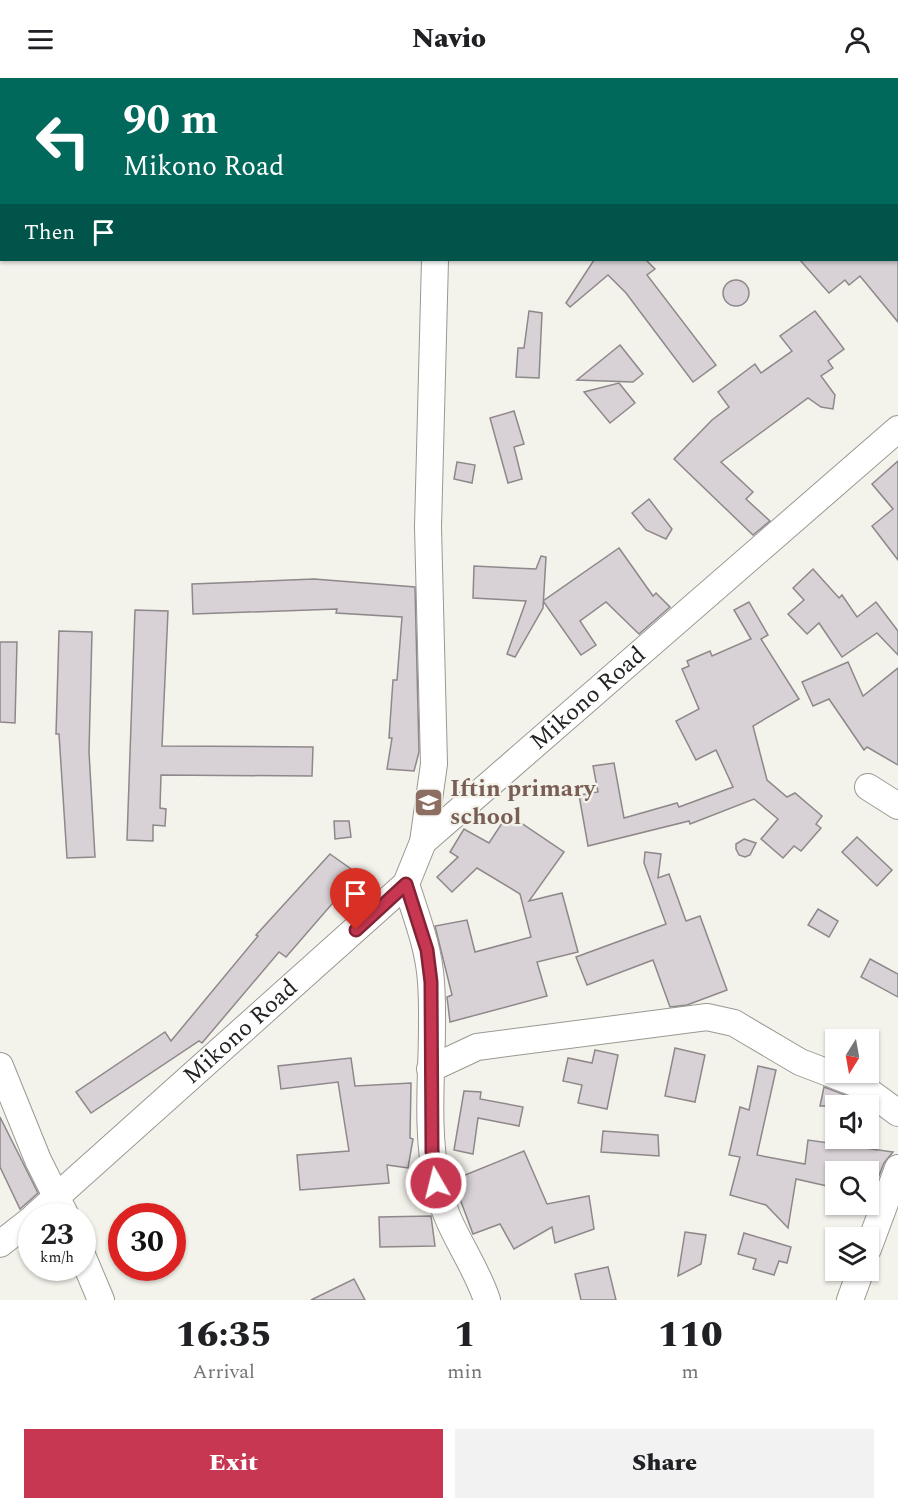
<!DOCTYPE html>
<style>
body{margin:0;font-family:Spectral,serif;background:#f2f2f2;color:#202124;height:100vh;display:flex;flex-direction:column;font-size:22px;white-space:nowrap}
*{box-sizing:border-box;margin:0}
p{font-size:20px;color:#757577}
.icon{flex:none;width:33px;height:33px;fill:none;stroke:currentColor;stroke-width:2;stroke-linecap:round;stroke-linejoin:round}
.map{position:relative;height:1222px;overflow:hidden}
.sheet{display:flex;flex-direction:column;background:#fff;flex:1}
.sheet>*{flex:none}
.top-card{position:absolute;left:0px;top:0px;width:898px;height:183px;box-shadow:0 2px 4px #0004;background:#00695c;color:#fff;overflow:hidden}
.needle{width:39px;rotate:191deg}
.fabs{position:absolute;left:825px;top:951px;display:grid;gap:12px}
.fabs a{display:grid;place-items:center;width:54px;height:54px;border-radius:0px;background:#fff;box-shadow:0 2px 4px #0004;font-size:30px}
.speed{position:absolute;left:18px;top:1125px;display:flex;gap:12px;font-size:30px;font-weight:700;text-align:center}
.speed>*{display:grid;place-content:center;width:78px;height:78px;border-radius:50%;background:#fff;box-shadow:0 2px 4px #0004;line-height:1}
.speed small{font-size:15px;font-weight:400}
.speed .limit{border:9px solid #d22;background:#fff;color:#111}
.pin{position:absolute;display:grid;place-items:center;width:51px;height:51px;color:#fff;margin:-62px -26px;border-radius:50% 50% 50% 0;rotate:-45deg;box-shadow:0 0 6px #0007}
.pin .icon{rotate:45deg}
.me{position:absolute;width:66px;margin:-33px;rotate:352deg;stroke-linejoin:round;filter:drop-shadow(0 0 4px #0008)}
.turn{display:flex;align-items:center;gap:21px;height:126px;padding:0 24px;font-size:27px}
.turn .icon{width:78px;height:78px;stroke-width:2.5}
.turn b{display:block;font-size:42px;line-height:51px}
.then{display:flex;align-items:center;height:57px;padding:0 24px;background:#0003;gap:12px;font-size:22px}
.eta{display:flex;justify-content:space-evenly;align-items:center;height:102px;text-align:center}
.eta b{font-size:36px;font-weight:800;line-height:42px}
.cta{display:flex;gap:12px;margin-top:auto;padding:12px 24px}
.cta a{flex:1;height:69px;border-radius:0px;background:#c73751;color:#fff;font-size:24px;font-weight:800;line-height:69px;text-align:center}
.cta a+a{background:#f2f2f2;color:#202124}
header{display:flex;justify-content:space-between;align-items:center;height:78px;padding:0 24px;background:#fff;font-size:27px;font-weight:800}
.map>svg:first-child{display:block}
</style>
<header><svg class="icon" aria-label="menu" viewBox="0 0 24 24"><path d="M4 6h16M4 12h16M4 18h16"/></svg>Navio<svg class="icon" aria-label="person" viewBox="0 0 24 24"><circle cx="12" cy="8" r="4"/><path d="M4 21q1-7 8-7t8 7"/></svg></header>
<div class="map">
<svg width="898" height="1222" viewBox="0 0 898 1222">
<rect width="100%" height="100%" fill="#f3f2eb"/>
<!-- building -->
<g fill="#d8d1d5" stroke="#8e888b" stroke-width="1.5">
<polygon points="594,182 646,182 655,191 647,197 716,287 693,304 626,215 608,197 570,229 566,225"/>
<polygon points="800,182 898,182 898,244 860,198 849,207 845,202 829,215"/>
<circle cx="736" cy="215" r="13"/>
<polygon points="529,233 542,235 539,300 516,299 518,270 524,270"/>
<polygon points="815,233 844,271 828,283 833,290 821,298 835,317 833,331 821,329 808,320 721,384 753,414 746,421 770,443 753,457 674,381 712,342 729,329 718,314 755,286 761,295 792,273 780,258"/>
<polygon points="620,267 643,296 633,304 577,302"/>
<polygon points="619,305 635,325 610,345 584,314"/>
<polygon points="514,333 524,366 514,369 522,401 508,405 490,340"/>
<polygon points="898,383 898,482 872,448 893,431 872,406"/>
<polygon points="457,384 475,387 472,405 454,401"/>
<polygon points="649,421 672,451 666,461 646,452 632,435"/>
<polygon points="619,470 653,518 656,515 670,529 639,556 606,524 580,543 596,567 581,577 543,523"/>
<polygon points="541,478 546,479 543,530 515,579 507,576 526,523 473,520 474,488 536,491"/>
<polygon points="813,491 839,520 842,517 857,539 876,524 898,553 898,577 877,555 842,579 819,545 807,556 788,536 804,522 793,510"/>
<polygon points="314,501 415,509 419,674 414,693 387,691 392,660 389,660 393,602 397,602 402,539 336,535 337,531 193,536 192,506"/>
<polygon points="749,524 768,557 761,561 799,621 753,648 767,702 787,719 795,715 822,738 816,746 821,750 801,773 794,768 783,780 761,761 778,741 754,721 690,746 689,743 588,768 579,717 598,714 593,688 614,685 624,740 677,725 679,729 733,709 716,672 696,682 676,643 699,631 682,591 689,588 687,583 710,573 712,578 751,561 734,532"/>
<polygon points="135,532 168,533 162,668 313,669 312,698 161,697 160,730 166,731 165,748 153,747 153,763 127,762"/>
<polygon points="59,553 92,554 89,674 95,779 67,780 59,656 56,656"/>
<polygon points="0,564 17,564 15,645 0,644"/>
<polygon points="848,584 863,618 898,590 898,687 867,669 864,672 829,621 813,628 802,604"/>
<polygon points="508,736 564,774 529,823 562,815 578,874 537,884 547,918 450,944 447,919 452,917 435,848 467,842 475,874 531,859 520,816 477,790 452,814 437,799 458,779 450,774 464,751 489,765"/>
<polygon points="334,743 349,743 351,759 335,761"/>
<polygon points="857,759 892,792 877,808 842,774"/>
<polygon points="744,761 756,765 750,777 745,779 739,777 736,771 736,766"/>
<polygon points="645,774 661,776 658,800 669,796 686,843 700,838 727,912 687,927 670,929 653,882 587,907 576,879 666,846 644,785"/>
<polygon points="330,776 358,796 286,879 279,874 202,965 199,963 91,1035 76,1014 165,954 171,963 258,858 256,857"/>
<polygon points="818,831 838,843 829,859 808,847"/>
<polygon points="870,881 898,896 898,919 861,899"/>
<polygon points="675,970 705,977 695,1024 665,1018"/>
<polygon points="595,972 618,977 607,1031 578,1025 582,1007 563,1003 568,980 592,985"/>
<polygon points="351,980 355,1008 411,1005 410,1060 413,1061 408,1090 387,1087 389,1105 300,1112 297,1077 349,1073 338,1004 281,1011 278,988"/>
<polygon points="758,988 776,992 757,1077 805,1086 808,1062 893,1074 884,1085 868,1126 868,1094 836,1094 836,1110 796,1101 788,1150 766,1127 730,1117 740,1079 729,1077 740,1029 749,1032"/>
<polygon points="824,1009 853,1020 858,1028 820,1028"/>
<polygon points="464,1013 481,1014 480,1021 523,1029 519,1048 478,1040 473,1076 454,1072"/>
<polygon points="0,1039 38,1115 20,1131 0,1089"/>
<polygon points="603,1053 658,1057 659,1078 601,1074"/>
<polygon points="524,1073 547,1126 589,1118 594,1151 555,1165 552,1149 514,1171 500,1146 473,1156 453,1102"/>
<polygon points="431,1138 435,1168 380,1169 379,1139"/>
<polygon points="685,1154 706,1157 701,1186 678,1198"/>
<polygon points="744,1155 791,1169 787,1185 779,1183 774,1197 753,1191 756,1181 738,1176"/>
<polygon points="608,1189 616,1222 581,1222 575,1196"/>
<polygon points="354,1201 365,1222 311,1222"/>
</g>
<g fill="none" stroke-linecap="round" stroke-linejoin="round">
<defs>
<g id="minor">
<polyline points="456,2 456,0"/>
<polyline points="897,89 898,90"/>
<polyline points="868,709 898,728"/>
<polyline points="423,764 434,686 428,449 435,182"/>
<path d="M406,806C416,838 429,870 431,904C436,970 423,1039 437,1105C446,1151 473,1180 487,1222"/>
<polyline points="0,988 38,1082 66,1138"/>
<polyline points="430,991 477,969 707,939 734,945 800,984 860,1007 898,1035"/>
<path id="s1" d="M35,1138L406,806L423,764L898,351"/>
<polyline points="0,1166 32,1141"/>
<polyline points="868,1171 898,1090"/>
<polyline points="82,1177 101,1222"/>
<polyline points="850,1222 861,1192"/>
</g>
</defs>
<!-- minor casing -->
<use href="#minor" stroke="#9a9892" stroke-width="28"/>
<!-- minor -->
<use href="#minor" stroke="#fff" stroke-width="26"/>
</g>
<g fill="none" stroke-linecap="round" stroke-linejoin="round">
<defs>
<polyline id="route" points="356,852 406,806 427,872 431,904 432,1073 436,1105"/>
</defs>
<!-- route casing -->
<use href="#route" stroke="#812435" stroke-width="15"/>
<!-- route -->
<use href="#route" stroke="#c73751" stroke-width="10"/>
</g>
<!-- icons -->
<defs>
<symbol id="school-square" viewBox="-11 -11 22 22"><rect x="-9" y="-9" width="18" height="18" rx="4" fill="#8d6e63" stroke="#f3f2eb"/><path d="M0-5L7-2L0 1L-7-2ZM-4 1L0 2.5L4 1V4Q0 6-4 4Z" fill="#fff"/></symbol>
</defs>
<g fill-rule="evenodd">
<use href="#school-square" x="412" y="708" width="33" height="33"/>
</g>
<g text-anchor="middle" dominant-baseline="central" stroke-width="4.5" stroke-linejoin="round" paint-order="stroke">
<!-- street labels -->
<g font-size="24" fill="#242321" stroke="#f3f2eb">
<text stroke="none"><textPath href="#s1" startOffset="762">Mikono Road</textPath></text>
<text stroke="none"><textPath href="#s1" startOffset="276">Mikono Road</textPath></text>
</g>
<!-- education labels -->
<g font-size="24" font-weight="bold" fill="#785e54" stroke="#f3f2eb" text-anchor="start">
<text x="450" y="711">Iftin primary<tspan x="450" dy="28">school</tspan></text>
</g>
</g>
</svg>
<div class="fabs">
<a><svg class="needle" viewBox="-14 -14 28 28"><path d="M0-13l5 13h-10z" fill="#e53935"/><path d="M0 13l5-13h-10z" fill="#757577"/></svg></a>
<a><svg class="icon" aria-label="sound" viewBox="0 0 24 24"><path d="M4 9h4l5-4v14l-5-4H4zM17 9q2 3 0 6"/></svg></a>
<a><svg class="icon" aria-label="search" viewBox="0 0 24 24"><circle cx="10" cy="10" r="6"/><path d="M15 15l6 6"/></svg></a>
<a><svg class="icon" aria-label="layers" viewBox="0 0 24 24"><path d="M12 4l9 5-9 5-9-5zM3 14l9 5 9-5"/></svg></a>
</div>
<div class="speed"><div>23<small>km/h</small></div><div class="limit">30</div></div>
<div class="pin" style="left:356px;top:852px;background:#d93025"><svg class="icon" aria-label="arrive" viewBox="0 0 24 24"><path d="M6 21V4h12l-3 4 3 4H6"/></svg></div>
<svg class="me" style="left:436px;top:1105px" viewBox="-20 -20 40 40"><circle r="17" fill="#c73751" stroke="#fff" stroke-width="3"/><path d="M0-11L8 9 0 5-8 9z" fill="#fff"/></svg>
<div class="top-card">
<div class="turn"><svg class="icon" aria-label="left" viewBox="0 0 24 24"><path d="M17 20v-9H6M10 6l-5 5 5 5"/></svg><div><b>90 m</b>Mikono Road</div></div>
<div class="then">Then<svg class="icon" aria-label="arrive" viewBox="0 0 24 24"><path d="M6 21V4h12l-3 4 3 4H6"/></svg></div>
</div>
</div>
<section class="sheet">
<div class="eta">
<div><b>16:35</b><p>Arrival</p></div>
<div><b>1</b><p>min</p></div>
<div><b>110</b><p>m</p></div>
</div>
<div class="cta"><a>Exit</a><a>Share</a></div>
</section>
